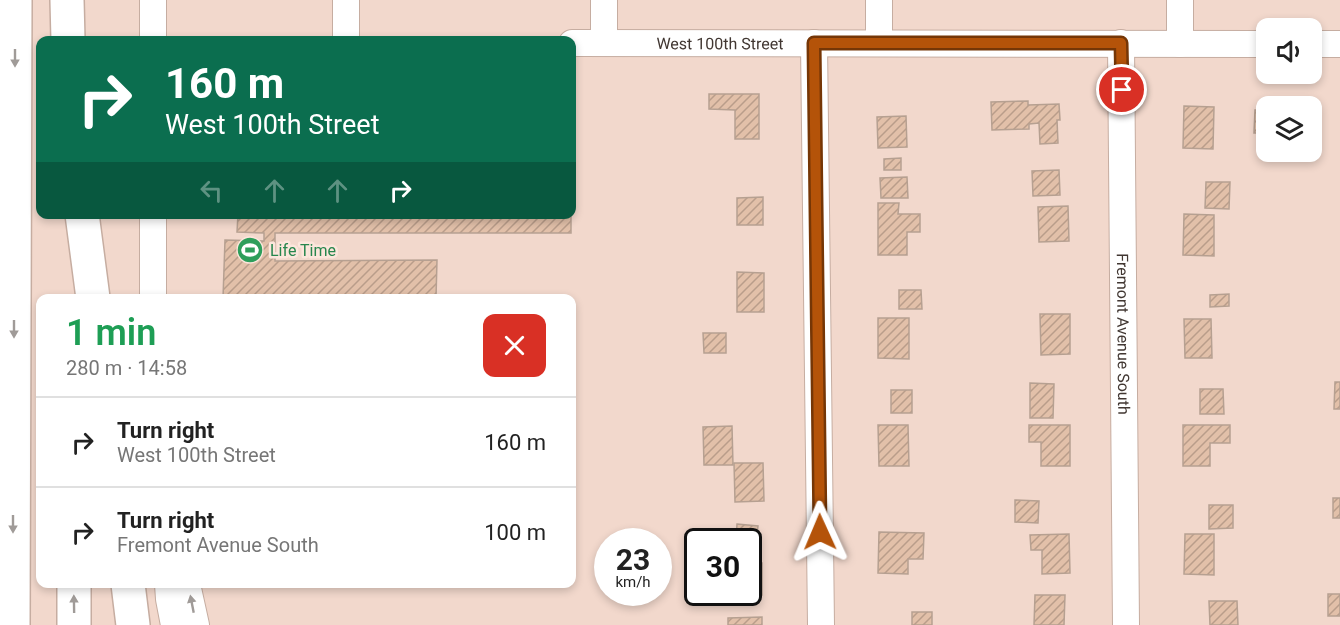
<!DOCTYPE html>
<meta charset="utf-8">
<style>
body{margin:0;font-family:Roboto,sans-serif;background:#f6f6f6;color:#222;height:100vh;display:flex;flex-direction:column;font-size:22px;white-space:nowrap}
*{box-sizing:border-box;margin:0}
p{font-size:20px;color:#767676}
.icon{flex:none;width:33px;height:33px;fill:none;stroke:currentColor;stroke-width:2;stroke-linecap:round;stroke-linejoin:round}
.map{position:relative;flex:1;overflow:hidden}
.side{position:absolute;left:36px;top:294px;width:540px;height:294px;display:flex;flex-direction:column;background:#fff;border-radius:12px;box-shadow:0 3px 9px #0003}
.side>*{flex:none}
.hud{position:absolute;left:36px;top:36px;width:540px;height:183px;border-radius:12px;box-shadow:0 3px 9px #0003;background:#0b6e4f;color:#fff;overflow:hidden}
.buttons{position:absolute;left:1256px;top:18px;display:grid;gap:12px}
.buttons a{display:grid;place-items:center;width:66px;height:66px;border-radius:12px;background:#fff;box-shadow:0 3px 9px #0003;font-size:30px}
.speed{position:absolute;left:594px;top:528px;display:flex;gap:12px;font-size:30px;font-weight:700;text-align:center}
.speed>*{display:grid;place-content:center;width:78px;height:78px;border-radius:50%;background:#fff;box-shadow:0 3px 9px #0003;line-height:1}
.speed small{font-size:15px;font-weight:400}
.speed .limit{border:3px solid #111;border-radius:9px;background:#fff;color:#111}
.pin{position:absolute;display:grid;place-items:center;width:51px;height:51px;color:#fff;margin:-26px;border:3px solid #fff;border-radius:50%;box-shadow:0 2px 6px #0007}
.me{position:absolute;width:66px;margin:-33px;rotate:359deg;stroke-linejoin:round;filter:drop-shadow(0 0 4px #0008)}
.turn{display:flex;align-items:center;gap:21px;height:126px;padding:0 30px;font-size:27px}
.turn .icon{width:78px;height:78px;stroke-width:2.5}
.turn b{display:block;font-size:42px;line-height:51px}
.lanes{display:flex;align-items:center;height:57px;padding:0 30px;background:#0003;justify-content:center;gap:30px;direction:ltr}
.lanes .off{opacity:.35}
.round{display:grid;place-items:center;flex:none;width:63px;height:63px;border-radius:12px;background:#f6f6f6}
.head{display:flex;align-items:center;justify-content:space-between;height:102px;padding:0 30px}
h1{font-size:36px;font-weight:600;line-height:45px;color:#1e9e55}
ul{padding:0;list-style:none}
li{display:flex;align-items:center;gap:18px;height:90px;padding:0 30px;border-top:2px solid #e0e0e0}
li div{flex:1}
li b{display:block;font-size:22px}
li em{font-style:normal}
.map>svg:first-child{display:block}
</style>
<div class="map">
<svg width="1340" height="625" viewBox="0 0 1340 625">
<defs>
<pattern id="building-hatch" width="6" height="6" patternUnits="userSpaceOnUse" patternTransform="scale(1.5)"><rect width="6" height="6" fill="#e2c0a9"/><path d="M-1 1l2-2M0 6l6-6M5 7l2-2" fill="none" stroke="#b99d8a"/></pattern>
</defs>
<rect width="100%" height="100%" fill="#f2d8cc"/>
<!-- building -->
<g fill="url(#building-hatch)" stroke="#b6a091" stroke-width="1.5">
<polygon points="709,94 759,94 759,139 735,139 735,110 709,109"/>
<polygon points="1028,101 1028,105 1059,104 1060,120 1057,120 1058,143 1040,144 1039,123 1029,124 1029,129 992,130 991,102"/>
<polygon points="1184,106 1214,107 1213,149 1183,148"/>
<polygon points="1255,110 1266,110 1266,133 1254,133"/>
<polygon points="906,116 907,147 878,148 877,117"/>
<polygon points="901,158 901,170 884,170 884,159"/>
<polygon points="1059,170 1060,195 1033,196 1032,171"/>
<polygon points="907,177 908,198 881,198 880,178"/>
<polygon points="1206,182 1230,182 1229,209 1205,208"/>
<polygon points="763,197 763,225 737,225 737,198"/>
<polygon points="878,203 899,203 898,214 920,214 920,232 907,232 907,255 878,255"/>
<polygon points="1068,206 1069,241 1039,242 1038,207"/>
<polygon points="238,214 571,214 571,233 275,233 275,261 437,260 436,298 223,298 225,240 264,241 264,233 237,232"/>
<polygon points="1184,214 1214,215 1214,256 1183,255"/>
<polygon points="737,272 764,273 764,312 737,312"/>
<polygon points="899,290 921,290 922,309 899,309"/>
<polygon points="1229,294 1229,306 1210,307 1210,295"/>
<polygon points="1040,314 1070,314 1070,354 1041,355"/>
<polygon points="878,318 909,318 909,359 878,358"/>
<polygon points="1184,319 1211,319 1212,358 1185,358"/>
<polygon points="703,333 726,333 726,353 704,353"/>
<polygon points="1335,382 1340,382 1340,409 1334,409"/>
<polygon points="1030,383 1054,384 1053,418 1030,418"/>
<polygon points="1200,389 1223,389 1224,414 1200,414"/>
<rect x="891" y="390" width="21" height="23"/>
<polygon points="878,425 908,425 909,466 879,466"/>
<polygon points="1029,425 1070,425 1070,466 1041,466 1041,442 1029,442"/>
<polygon points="1183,425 1230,425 1230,443 1210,443 1210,466 1183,466"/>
<polygon points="732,426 733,465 704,465 703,427"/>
<polygon points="734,463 763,463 764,501 735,502"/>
<rect x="1333" y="498" width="7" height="20"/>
<polygon points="1015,500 1039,501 1038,523 1015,522"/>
<polygon points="1209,505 1233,505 1233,528 1209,529"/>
<polygon points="737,524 758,526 756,544 736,542"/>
<polygon points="879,532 924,533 923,559 908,559 908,574 878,573"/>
<polygon points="1069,534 1070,573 1042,574 1042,550 1031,550 1030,535"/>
<polygon points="1185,534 1214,534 1214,575 1184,574"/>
<polygon points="748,563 762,563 762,595 736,595 736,592 748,592"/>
<rect x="1328" y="594" width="12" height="22"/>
<polygon points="1035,595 1065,595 1064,625 1034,625"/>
<polygon points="1209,601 1237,601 1238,625 1210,625"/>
<rect x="912" y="612" width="20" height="13"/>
<polygon points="762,617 762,625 728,625 728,618"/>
</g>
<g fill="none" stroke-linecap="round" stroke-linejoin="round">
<defs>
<g id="minor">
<polyline points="153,0 153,40"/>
<polyline points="346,0 346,40"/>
<polyline points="604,0 604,43"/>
<polyline points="879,0 879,43"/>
<polyline points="1180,0 1180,44"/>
<path id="s1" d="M572,43L1266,44"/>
<polyline points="814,43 821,625"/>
<path id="s2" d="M1121,43L1126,625"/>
<polyline points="1311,44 1340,44"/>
<polyline points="153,214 153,298"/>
<polyline points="168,584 169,599 174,625"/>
<polyline points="187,584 196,625"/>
</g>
<g id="highway">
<polyline points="67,0 68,40"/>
<polyline points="82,214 93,298"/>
<polyline points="74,584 74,625"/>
<polyline points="128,584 133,625"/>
<polyline points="13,625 15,0"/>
</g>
</defs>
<!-- minor casing -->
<use href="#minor" stroke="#c6ada1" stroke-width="28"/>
<!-- highway casing -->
<use href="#highway" stroke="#c6ada1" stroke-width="36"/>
<!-- minor -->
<use href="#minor" stroke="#fff" stroke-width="26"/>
<!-- highway -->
<use href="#highway" stroke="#fff" stroke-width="33"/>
</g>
<!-- one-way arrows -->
<defs><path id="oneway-solid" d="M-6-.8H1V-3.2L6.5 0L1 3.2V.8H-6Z" transform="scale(1.5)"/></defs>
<g fill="#a09b98">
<use href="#oneway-solid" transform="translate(15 58) rotate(90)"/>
<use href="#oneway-solid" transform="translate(14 329) rotate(90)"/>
<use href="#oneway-solid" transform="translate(13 524) rotate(90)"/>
<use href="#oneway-solid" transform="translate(74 604) rotate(-91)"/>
<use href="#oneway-solid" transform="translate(192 604) rotate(-101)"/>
</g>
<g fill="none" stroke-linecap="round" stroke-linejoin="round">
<defs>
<polyline id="route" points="820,532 814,43 1121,43 1122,90"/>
</defs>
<!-- route casing -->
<use href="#route" stroke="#753606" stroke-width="15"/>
<!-- route -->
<use href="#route" stroke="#b45309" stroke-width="10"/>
</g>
<!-- icons -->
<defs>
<symbol id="stadium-disc" viewBox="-11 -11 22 22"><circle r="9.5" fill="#2e9e5b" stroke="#fce6dc"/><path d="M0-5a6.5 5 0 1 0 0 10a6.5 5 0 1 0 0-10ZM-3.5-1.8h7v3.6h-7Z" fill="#fff"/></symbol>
</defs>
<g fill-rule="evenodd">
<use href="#stadium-disc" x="235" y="235" width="30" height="30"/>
</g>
<g text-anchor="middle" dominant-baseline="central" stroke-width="5" stroke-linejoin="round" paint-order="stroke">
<!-- street labels -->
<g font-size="16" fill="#413732" stroke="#fce6dc">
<text stroke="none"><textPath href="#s1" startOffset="148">West 100th Street</textPath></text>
<text stroke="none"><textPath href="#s2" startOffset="291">Fremont Avenue South</textPath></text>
</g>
<!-- leisure labels -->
<g font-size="16" fill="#27864d" stroke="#fce6dc" text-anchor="start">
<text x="270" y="250">Life Time</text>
</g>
</g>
</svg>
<div class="buttons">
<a><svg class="icon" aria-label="sound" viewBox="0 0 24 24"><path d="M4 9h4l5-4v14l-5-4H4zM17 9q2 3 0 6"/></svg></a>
<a><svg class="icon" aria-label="layers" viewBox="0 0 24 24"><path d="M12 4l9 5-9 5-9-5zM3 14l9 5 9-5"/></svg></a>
</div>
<div class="speed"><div>23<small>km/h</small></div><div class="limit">30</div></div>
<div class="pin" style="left:1122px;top:90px;background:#d93025"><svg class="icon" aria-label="arrive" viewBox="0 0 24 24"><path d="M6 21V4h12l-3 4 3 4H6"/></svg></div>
<svg class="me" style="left:820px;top:532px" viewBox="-20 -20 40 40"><path d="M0-17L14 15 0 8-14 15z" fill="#b45309" stroke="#fff" stroke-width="4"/></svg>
<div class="hud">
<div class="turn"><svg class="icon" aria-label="right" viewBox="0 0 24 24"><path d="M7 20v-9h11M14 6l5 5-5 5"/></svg><div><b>160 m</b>West 100th Street</div></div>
<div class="lanes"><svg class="icon off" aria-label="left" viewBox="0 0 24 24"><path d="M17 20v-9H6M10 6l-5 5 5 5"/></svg><svg class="icon off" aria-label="ahead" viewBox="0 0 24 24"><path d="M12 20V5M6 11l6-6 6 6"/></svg><svg class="icon off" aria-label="ahead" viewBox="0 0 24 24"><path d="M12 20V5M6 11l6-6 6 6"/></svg><svg class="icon" aria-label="right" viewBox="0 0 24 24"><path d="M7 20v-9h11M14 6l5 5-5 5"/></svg></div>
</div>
<section class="side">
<div class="head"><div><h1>1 min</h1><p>280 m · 14:58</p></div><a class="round" style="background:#d93025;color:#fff"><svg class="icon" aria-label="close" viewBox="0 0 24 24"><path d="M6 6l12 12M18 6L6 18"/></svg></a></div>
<ul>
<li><svg class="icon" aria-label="right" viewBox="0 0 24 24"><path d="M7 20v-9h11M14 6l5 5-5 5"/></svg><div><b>Turn right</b><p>West 100th Street</p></div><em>160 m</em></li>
<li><svg class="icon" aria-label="right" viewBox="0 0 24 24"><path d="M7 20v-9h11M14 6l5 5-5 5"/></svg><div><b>Turn right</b><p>Fremont Avenue South</p></div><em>100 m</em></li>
</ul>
</section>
</div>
